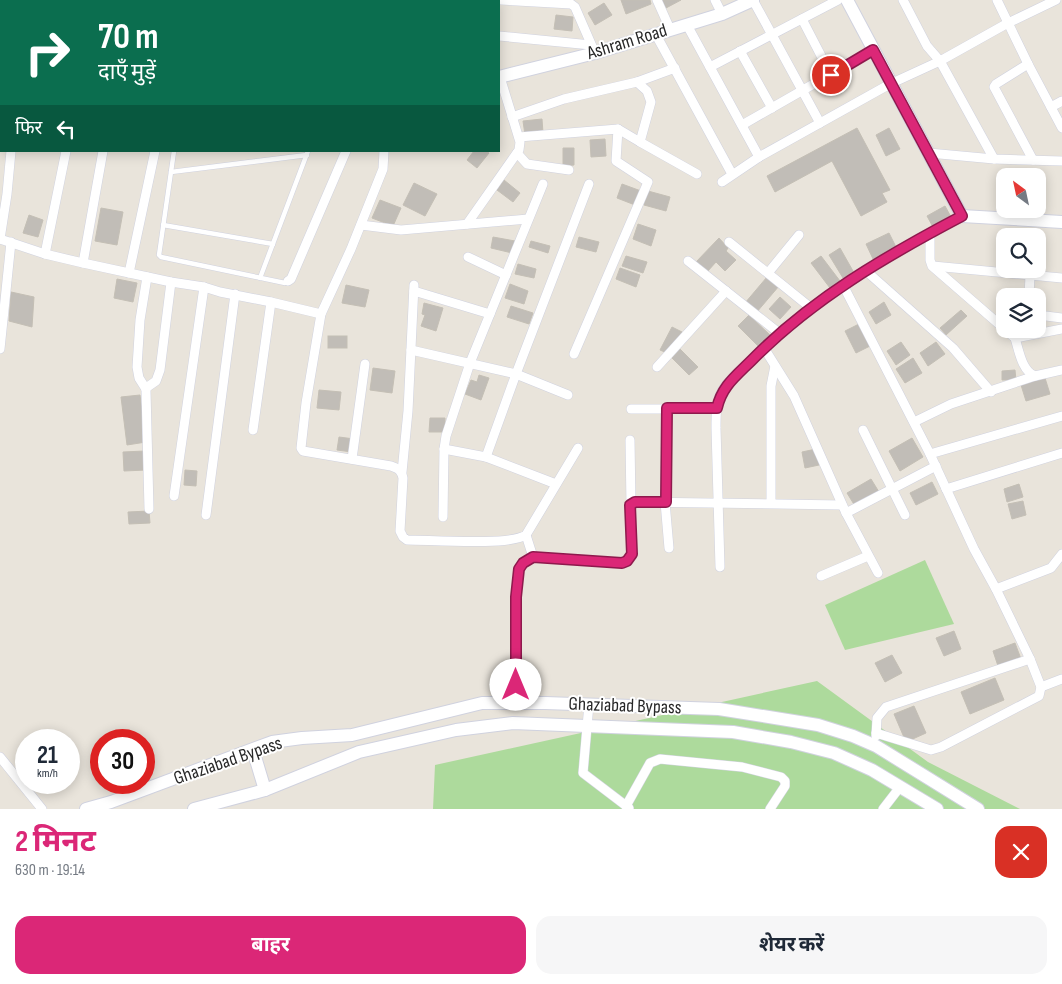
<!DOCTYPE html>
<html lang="hi">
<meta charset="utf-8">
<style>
body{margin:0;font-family:"Sofia Sans Condensed","Noto Sans Devanagari",sans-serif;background:#f6f6f7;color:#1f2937;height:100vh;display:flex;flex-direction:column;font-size:19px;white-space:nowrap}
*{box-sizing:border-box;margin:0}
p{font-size:16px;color:#747a83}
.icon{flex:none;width:28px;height:28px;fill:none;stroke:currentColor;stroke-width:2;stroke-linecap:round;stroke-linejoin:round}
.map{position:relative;height:809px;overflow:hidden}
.side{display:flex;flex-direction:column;background:#fff;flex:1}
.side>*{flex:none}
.top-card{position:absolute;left:0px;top:0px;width:500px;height:152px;box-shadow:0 2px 12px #0003;background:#0b6e4f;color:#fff;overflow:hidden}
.needle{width:32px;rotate:327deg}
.controls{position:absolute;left:996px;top:168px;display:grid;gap:10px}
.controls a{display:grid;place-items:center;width:50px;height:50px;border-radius:10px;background:#fff;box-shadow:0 2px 12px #0003;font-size:25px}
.speed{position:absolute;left:15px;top:729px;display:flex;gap:10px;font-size:25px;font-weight:700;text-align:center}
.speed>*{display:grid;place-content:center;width:65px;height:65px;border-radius:50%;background:#fff;box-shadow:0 2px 12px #0003;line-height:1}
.speed small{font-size:12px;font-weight:400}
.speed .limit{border:8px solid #d22;background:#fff;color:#111}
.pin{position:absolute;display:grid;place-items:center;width:42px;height:42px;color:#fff;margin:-21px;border:2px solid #fff;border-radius:50%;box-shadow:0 1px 5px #0007}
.me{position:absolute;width:55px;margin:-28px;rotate:0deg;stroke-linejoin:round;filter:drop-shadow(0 0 4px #0008)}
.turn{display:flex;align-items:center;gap:18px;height:105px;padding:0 15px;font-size:22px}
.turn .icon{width:65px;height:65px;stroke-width:2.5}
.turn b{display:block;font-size:35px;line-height:42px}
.then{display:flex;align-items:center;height:48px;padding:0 15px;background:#0003;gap:10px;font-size:19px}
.round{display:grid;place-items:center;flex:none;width:52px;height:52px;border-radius:15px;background:#f6f6f7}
.summary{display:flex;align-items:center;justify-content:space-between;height:85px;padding:0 15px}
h1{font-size:30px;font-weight:700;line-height:38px;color:#db2777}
.action{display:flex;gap:10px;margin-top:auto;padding:10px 15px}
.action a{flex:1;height:58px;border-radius:15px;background:#db2777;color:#fff;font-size:20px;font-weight:700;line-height:58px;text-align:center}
.action a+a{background:#f6f6f7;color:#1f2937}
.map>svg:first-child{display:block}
</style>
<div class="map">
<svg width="1062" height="809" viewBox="0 0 1062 809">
<rect width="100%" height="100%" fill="#e9e4db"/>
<!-- green -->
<g fill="#adda9c">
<polygon points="925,560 954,624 845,650 825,605"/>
<polygon points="817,681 928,762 1020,809 433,809 435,765"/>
</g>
<!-- building -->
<g fill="#c1bdb7" stroke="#c4bfb5">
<polygon points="621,0 650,0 651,4 626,14"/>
<polygon points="662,0 681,0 666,8"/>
<polygon points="604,3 612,15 595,25 588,13"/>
<polygon points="556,15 573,17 572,31 554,29"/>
<polygon points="542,119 543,133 525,135 523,121"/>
<polygon points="857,128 890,190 882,193 887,202 861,216 832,161 775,192 767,176"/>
<polygon points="889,128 900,149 886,156 876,135"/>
<polygon points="605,139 606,156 591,157 590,140"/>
<polygon points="563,148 574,148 574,165 563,166"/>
<polygon points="474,151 486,151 489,153 477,168 467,160"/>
<polygon points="504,180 520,193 513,202 497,190"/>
<polygon points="414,183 437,194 425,216 403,205"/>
<polygon points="622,184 641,191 635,205 617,198"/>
<polygon points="648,191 670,197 666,211 644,205"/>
<polygon points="380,200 401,208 393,226 372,218"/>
<polygon points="945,206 951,217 933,227 927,216"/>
<polygon points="101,208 123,212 117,245 95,241"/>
<polygon points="29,215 43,220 38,237 23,233"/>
<polygon points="638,224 656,230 651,246 633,239"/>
<polygon points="889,233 897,249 874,261 866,244"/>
<polygon points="493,237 515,241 512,253 491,248"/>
<polygon points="579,237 599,242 596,252 576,247"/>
<polygon points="719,238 728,248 726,251 736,260 725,271 716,262 707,272 696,262"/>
<polygon points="531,241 550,246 548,253 529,247"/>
<polygon points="840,248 853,271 843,278 829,255"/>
<polygon points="626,256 647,262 643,273 622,266"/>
<polygon points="821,256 840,281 830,288 811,263"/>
<polygon points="518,264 536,269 534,278 515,274"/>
<polygon points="620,268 640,275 636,287 616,279"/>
<polygon points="767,277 779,286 756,313 745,303"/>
<polygon points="117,279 137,283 133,302 114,298"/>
<polygon points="510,284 528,291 524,304 505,298"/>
<polygon points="346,285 369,290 365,307 342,303"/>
<polygon points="11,292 34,297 32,327 9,321"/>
<polygon points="780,297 791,307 780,319 769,309"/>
<polygon points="884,302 891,315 876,324 869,312"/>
<polygon points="424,303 443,308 436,331 421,326 425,315 422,314"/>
<polygon points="511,306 533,313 529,324 507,317"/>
<polygon points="961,310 967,316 946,335 940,328"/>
<polygon points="749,315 770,335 759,347 738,326"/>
<polygon points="859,324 870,346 856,353 845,331"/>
<polygon points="672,327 682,332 667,353 660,350"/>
<rect x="328" y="336" width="19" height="12"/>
<polygon points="901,342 910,355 896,365 887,351"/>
<polygon points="936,342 945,354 928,366 920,353"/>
<polygon points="680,349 698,367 689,375 672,358"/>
<polygon points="913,358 922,373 905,383 896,369"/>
<polygon points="373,368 395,371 392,393 370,390"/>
<polygon points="1015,370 1016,380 1002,380 1002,371"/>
<polygon points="479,375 489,378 481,400 465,394 471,380 477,382"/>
<polygon points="1045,378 1050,394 1026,401 1021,385"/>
<polygon points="319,390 341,392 339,410 317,408"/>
<polygon points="140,395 146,442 127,445 121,397"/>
<polygon points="430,418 445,418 445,432 429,432"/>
<polygon points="339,437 354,439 352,452 337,450"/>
<polygon points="912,438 923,457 900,471 889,451"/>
<polygon points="816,449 819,465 805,468 802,452"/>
<polygon points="145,451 146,470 124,471 123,452"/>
<polygon points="185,470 197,471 196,486 184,485"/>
<polygon points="871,479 879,492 855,506 847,493"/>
<polygon points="932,482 938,494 916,505 910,493"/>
<polygon points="1019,484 1023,497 1007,502 1004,489"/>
<polygon points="1023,501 1026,515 1012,519 1008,504"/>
<polygon points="149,511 150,523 129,524 128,512"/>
<polygon points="954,631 961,649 944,656 936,638"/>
<polygon points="1015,643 1021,659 998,666 993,651"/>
<polygon points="892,655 902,673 885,682 875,663"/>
<polygon points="995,678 1004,700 970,714 961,692"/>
<polygon points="914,706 926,733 906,742 894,714"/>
</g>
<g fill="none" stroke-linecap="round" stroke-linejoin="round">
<defs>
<g id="lane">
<polyline points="174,151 159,255 161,257 285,283 288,281"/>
<polyline points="171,172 307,155"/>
<polyline points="163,225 273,244"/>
<polyline points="260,278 308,151"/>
</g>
<g id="street">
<polyline points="501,0 571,4 575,7 595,53"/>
<polyline points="657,0 670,29"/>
<polyline points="715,0 722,14"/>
<polyline points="753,0 820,123"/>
<polyline points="903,0 927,46 940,61 994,159"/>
<polyline points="997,0 1028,64 1062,128"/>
<polyline points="48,1 48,0"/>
<polyline points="271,1 276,0"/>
<polyline points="337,1 337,0"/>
<polyline points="802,19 831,75"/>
<polyline points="687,25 759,157"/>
<polyline points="655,33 732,174"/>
<polyline points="499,36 591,45"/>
<polyline points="740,51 772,108"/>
<polyline points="1028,64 996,84 994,87 1033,160"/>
<polyline points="710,67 838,0"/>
<polyline points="637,82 675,68"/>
<polyline points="1051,107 1062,101"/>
<polyline points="512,117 564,99 637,82 647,91 651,102 640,142 697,174"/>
<polyline points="742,125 873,50"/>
<polyline points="519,137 618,129 640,142"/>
<path d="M384,151L383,169L351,249L321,314L306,403L301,448L303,451L391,466C399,469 401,470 403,478L400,531L403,537L407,540C431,540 509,546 526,535L578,448"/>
<polyline points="517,153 527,164 569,170"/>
<polyline points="929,153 994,159 1062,161"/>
<polyline points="722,182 759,157 890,84 940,61 1008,23 1056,0"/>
<polyline points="467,224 519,150 520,142 500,77"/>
<polyline points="361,225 401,230 528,219"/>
<polyline points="930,233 930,260 932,266 1015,338 1062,329"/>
<polyline points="0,239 45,254 83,263 171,282 204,287 220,292 271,302 321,314"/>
<polyline points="0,239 7,194 11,151"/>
<polyline points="729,242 811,308"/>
<polyline points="45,254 66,151"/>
<polyline points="468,257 506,275"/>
<polyline points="688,261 779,333"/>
<polyline points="83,263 103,151"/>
<polyline points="933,266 1062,278"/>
<polyline points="865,270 953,348 991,392"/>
<polyline points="129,273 155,151"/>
<polyline points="768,273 799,235"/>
<polyline points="288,281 291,279 346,151"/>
<polyline points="843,285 930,454 974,549 996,589 1030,659 1041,687 1039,696 941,747 931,750 876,733"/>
<polyline points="414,291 490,314"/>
<polyline points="1029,296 1030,276"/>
<polyline points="1038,315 1062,318"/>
<path d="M1015,338C1019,351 1022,371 1035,376L1062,370"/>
<polyline points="764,348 794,396 846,513 878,573"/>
<polyline points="0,349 11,242"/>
<polyline points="411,350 516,374 568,395"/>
<polyline points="574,354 648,182 616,161 618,129"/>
<polyline points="657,367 726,291"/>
<polyline points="146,389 139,378 137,367 140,320 147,277"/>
<polyline points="631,409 667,409"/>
<polyline points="914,422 951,404 1035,376"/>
<polyline points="253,430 271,302"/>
<polyline points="863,430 905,515"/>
<polyline points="630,440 631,505"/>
<polyline points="444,449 486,457 556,484"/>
<polyline points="930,454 1062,416"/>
<polyline points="486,457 516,374 589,184"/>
<polyline points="352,459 365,364"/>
<polyline points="402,472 408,411 414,285"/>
<polyline points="946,489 1062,453"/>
<polyline points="174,496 204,287"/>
<polyline points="771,503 771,386 775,366"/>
<polyline points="149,509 146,391 146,388 156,381 160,370 171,282"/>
<polyline points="846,513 936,466"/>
<polyline points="206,515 235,294"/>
<polyline points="443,517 444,449 446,436 470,363 543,184"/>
<polyline points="526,535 533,557"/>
<polyline points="669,548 665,502 667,409 717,408"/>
<path d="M720,567L716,428C716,415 716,402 722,391C728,380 742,369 751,360C812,299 886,256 962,216"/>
<polyline points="821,576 868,556"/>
<polyline points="996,589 1051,568 1062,554"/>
<polyline points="1041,687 1062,679"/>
<polyline points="516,703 516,597 519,569 523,563 533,557 622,563 627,561 632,554 630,508 632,503 635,502 842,505"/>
<polyline points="589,704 583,773 629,808"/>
<polyline points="876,736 877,718 886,707 1030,659"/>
<polyline points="0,757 42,809"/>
<polyline points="626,806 650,763 660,759 742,767 781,777 785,781 785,786 770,809"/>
<polyline points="883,809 900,787"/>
</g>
<g id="secondary">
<polyline points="847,0 962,216 1062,222"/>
<polyline points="499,77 595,53 722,14 753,0"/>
<polyline points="0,132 1,132"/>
<polyline points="253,750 265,790"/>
<polyline points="86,809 111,802 272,742 302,738 352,735 482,703 545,703 719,709 818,725 853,736 876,746 978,809"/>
<polyline points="194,809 265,790 359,752 456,730 513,723 733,732 791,742 834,753 872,770 937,809"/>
</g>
</defs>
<!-- lane casing -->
<use href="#lane" stroke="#d0d2df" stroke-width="5.5"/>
<!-- street casing -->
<use href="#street" stroke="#d0d2df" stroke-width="10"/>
<!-- secondary casing -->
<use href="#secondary" stroke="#d0d2df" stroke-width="14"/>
<!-- lane -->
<use href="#lane" stroke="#fff" stroke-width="4.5"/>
<!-- street -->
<use href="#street" stroke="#fff" stroke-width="9"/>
<!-- secondary -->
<use href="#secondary" stroke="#fff" stroke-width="12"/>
</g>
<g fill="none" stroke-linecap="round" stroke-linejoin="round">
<defs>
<path id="route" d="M516,685V597L519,569L523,563L533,557L622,563L627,561L632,554L630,505L635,502H666L667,408H717C722,386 736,376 752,360C812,299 886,256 962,216L873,50L831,75"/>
</defs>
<!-- route casing -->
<use href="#route" stroke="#8e194d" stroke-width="12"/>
<!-- route -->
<use href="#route" stroke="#db2777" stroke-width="9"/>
</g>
<g text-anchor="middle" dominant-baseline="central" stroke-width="4" stroke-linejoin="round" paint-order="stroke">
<!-- street labels -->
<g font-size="19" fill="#282828" stroke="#fff">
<text transform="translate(627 42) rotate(-17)">Ashram Road</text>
<text transform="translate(625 706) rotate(2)">Ghaziabad Bypass</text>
<text transform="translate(228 761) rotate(-19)">Ghaziabad Bypass</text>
</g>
</g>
</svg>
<div class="controls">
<a><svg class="needle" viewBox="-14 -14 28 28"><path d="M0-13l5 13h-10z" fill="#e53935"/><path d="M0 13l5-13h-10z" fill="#747a83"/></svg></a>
<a><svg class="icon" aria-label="search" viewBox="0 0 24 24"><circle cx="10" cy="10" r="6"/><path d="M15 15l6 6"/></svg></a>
<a><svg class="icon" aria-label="layers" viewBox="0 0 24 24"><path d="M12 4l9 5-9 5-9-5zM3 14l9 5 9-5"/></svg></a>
</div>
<div class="speed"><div>21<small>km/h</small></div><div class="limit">30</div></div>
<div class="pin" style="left:831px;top:75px;background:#d93025"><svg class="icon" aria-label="arrive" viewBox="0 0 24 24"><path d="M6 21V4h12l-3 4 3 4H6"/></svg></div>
<svg class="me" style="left:516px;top:685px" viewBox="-20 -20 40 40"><circle r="19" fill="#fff"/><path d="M0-13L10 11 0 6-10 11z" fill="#db2777"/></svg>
<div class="top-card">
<div class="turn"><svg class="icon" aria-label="right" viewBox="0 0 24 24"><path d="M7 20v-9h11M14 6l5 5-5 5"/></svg><div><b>70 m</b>दाएँ मुड़ें</div></div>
<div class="then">फिर<svg class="icon" aria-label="left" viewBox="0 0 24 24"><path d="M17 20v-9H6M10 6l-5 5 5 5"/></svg></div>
</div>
</div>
<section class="side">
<div class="summary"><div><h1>2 मिनट</h1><p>630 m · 19:14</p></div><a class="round" style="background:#d93025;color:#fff"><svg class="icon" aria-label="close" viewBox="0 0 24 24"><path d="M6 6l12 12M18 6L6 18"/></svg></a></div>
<div class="action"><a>बाहर</a><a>शेयर करें</a></div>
</section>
